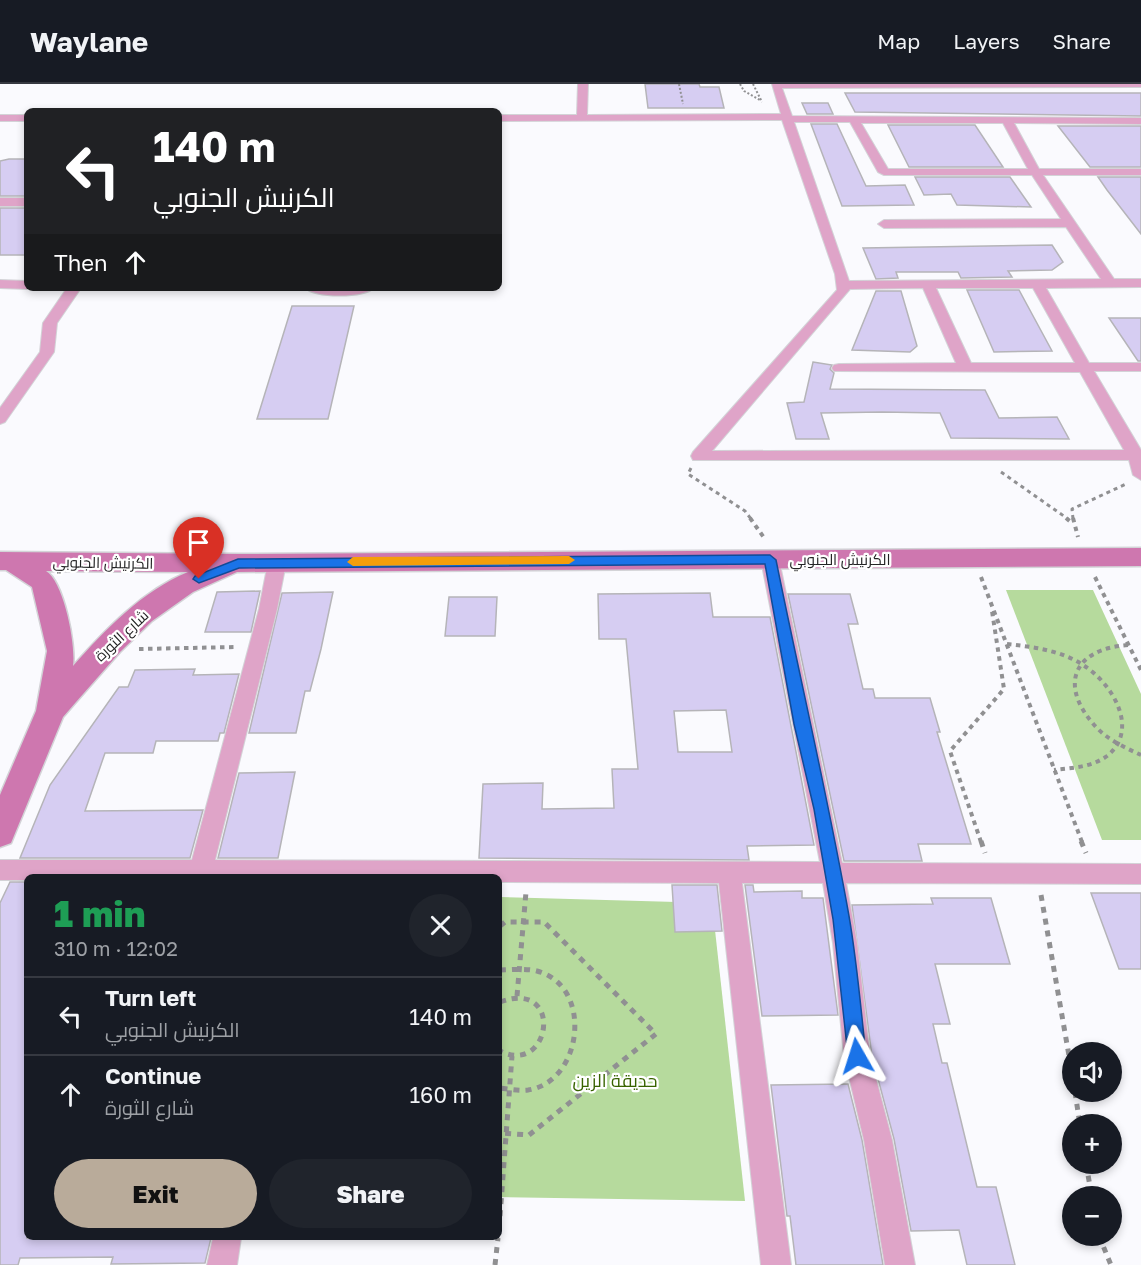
<!DOCTYPE html>
<meta charset="utf-8">
<style>
body{margin:0;font-family:"Golos Text",Cairo,sans-serif;background:#20242c;color:#f1f3f6;height:100vh;display:flex;flex-direction:column;font-size:22px;white-space:nowrap}
*{box-sizing:border-box;margin:0}
p{font-size:20px;color:#9ea1a6}
.icon{flex:none;width:33px;height:33px;fill:none;stroke:currentColor;stroke-width:2;stroke-linecap:round;stroke-linejoin:round}
.map{position:relative;flex:1;overflow:hidden}
.drawer{position:absolute;left:24px;top:790px;width:478px;height:366px;display:flex;flex-direction:column;background:#171b24;border-radius:9px;box-shadow:0 3px 9px #0003}
.drawer>*{flex:none}
.top-card{position:absolute;left:24px;top:24px;width:478px;height:183px;border-radius:9px;box-shadow:0 3px 9px #0003;background:#202124;color:#fff;overflow:hidden}
.controls{position:absolute;left:1062px;top:958px;display:grid;gap:12px}
.controls a{display:grid;place-items:center;width:60px;height:60px;border-radius:50%;background:#171b24;box-shadow:0 3px 9px #0003;font-size:30px}
.pin{position:absolute;display:grid;place-items:center;width:51px;height:51px;color:#fff;margin:-62px -26px;border-radius:50% 50% 50% 0;rotate:-45deg;box-shadow:0 0 6px #0007}
.pin .icon{rotate:45deg}
.me{position:absolute;width:66px;margin:-33px;rotate:354deg;stroke-linejoin:round;filter:drop-shadow(0 0 4px #0008)}
.turn{display:flex;align-items:center;gap:21px;height:126px;padding:0 30px;font-size:27px}
.turn .icon{width:78px;height:78px;stroke-width:2.5}
.turn b{display:block;font-size:42px;line-height:51px}
.then{display:flex;align-items:center;height:57px;padding:0 30px;background:#0003;gap:12px;font-size:22px}
.round{display:grid;place-items:center;flex:none;width:63px;height:63px;border-radius:32px;background:#20242c}
.overview{display:flex;align-items:center;justify-content:space-between;height:102px;padding:0 30px}
h1{font-size:36px;font-weight:800;line-height:45px;color:#1e9e55}
.button{display:flex;gap:12px;margin-top:auto;padding:12px 30px}
.button a{flex:1;height:69px;border-radius:36px;background:#b9ab9a;color:#111;font-size:24px;font-weight:800;line-height:69px;text-align:center}
.button a+a{background:#20242c;color:#f1f3f6}
ul{padding:0;list-style:none}
li{display:flex;align-items:center;gap:18px;height:78px;padding:0 30px;border-top:2px solid #363941}
li div{flex:1}
li b{display:block;font-size:22px}
li em{font-style:normal}
header{display:flex;align-items:center;gap:36px;box-sizing:border-box;height:84px;padding:0 30px;background:#171b24;border-bottom:2px solid #363941}
header strong{font-size:28px}
nav{display:flex;gap:33px;margin-inline-start:auto;font-size:21px}
.map>svg:first-child{display:block}
</style>
<header>
<strong>Waylane</strong>
<nav><a>Map</a><a>Layers</a><a>Share</a></nav>
</header>
<div class="map">
<svg width="1141" height="1181" viewBox="0 0 1141 1181">
<rect width="100%" height="100%" fill="#fafafe"/>
<!-- green -->
<g fill="#b6da9d">
<polygon points="1006,506 1093,506 1141,610 1141,756 1102,756"/>
<polygon points="500,813 712,819 745,1117 500,1113"/>
</g>
<!-- building -->
<g fill="#d6cdf2" stroke="#b5b4b8" stroke-width="1.5" fill-rule="evenodd">
<polygon points="645,0 699,0 700,3 719,3 724,24 648,24"/>
<polygon points="845,9 1141,9 1141,32 855,28"/>
<polygon points="802,19 828,19 833,30 807,30"/>
<polygon points="811,40 837,40 866,102 905,101 914,121 842,122"/>
<polygon points="888,41 975,41 1003,83 909,83"/>
<polygon points="1058,42 1141,42 1141,83 1090,83"/>
<polygon points="9,75 27,75 27,112 0,112 0,77"/>
<polygon points="915,93 1010,93 1031,123 957,121 951,110 924,111"/>
<polygon points="1098,93 1141,93 1141,150 1107,106"/>
<rect x="0" y="124" width="27" height="47"/>
<polygon points="1052,161 1063,178 1052,186 1008,187 1012,193 961,194 958,188 896,188 898,194 876,195 863,164"/>
<polygon points="967,206 1019,206 1052,267 994,268"/>
<polygon points="876,207 901,207 917,262 910,268 852,266"/>
<polygon points="292,222 354,222 328,335 257,335"/>
<polygon points="1109,234 1141,234 1141,277 1138,277"/>
<polygon points="813,278 832,281 830,285 834,289 830,305 985,306 999,334 1057,333 1069,355 951,354 940,329 882,328 821,329 829,355 796,355 787,319 804,318"/>
<polygon points="260,507 251,548 205,548 217,508"/>
<polygon points="333,508 321,565 310,607 305,607 296,649 249,649 282,509"/>
<path d="M710,509L713,533H770L814,761L747,762L749,776L479,774L483,700L543,699L542,725L614,724L612,685H638L626,555H599L598,510ZM726,626L732,668H678L674,627Z"/>
<polygon points="788,510 850,510 858,540 848,540 863,605 873,605 875,614 930,614 940,648 937,648 971,760 918,760 922,777 844,777"/>
<polygon points="449,513 497,513 495,552 445,552"/>
<polygon points="195,585 193,591 239,590 224,649 220,649 218,657 156,657 153,669 105,669 85,727 203,726 190,774 20,774 50,701 119,603 128,603 135,586"/>
<polygon points="295,688 278,774 218,774 239,689"/>
<polygon points="10,798 27,798 27,1154 211,1154 205,1179 111,1180 113,1173 20,1174 18,1181 0,1181 0,819"/>
<polygon points="672,801 717,801 722,847 675,848"/>
<polygon points="745,801 753,801 754,808 802,807 802,814 823,814 838,931 762,932"/>
<polygon points="1091,809 1141,809 1141,885 1119,885"/>
<polygon points="931,814 991,814 1010,880 935,880 950,940 933,940 942,979 947,979 977,1103 996,1103 1015,1181 967,1181 959,1146 911,1147 894,1055 872,972 852,821 933,820"/>
<polygon points="848,1000 862,1056 883,1181 796,1181 790,1132 787,1132 771,1001"/>
</g>
<g fill="none" stroke-linecap="round" stroke-linejoin="round">
<defs>
<g id="street">
<path d="M578,0H588L587,31L781,30L772,0H1141V3L782,4L792,32L1141,34V40L1014,39L1039,85H1141V91H1043L1114,195H1141V203L1046,204L1089,279H1141V287H1094L1141,366V396L1133,391L1129,376H693L691,372L693,368L837,206L835,190L782,36L500,37V31H577ZM794,38H850L878,88L884,91H1032L1061,135L884,136L878,140L884,144L1066,143L1101,195L849,197ZM861,39H1003L1028,85H888ZM923,204L956,279L839,280L834,281L832,284L834,287L1080,288L1124,366L712,367L850,205ZM936,204H1033L1075,279H971Z"/>
<rect x="0" y="31" width="27" height="6"/>
<rect x="0" y="114" width="27" height="8"/>
<polygon points="0,196 27,197 27,204 31,204 27,205 0,204"/>
<polygon points="67,204 81,204 57,239 54,268 5,338 0,340 0,324 40,268 43,239"/>
<path d="M305,204H374C363,214 316,214 305,204Z"/>
<polygon points="770,470 776,472 779,476 842,779 1141,780 1141,800 846,799 857,859 870,972 892,1056 915,1181 885,1181 864,1056 844,972 833,859 823,799 742,799 791,1181 761,1181 719,799 500,798 500,794 27,794 27,796 0,796 0,776 192,776 259,525 268,479 271,475 283,475 286,479 277,525 215,776 820,778 761,476 764,472"/>
<polygon points="213,1154 241,1154 237,1181 207,1181"/>
</g>
<path id="secondary" d="M1141,464V482L237,488L193,508L152,537L120,568L76,618L63,633L11,759L0,763V711L36,627L47,567L32,503L6,486H0V468L238,470ZM46,487L188,488C142,507 105,546 73,582C76,561 64,498 46,487Z"/>
</defs>
<!-- street casing -->
<use href="#street" stroke="#d3d3d7" stroke-width="2"/>
<!-- secondary casing -->
<use href="#secondary" stroke="#d3d3d7" stroke-width="3"/>
<!-- path-far3 -->
<g stroke="#909092" stroke-width="2" stroke-dasharray="2 2" stroke-linecap="butt">
<polyline points="679,0 683,20"/>
<polyline points="740,0 744,7 760,16"/>
<polyline points="753,0 762,18"/>
</g>
<!-- path-far2 -->
<g stroke="#909092" stroke-width="3" stroke-dasharray="4 4" stroke-linecap="butt">
<polyline points="691,384 688,390 745,427 751,435"/>
<polyline points="1001,388 1068,435"/>
<polyline points="1073,435 1072,425 1126,400"/>
</g>
<!-- path-far1 -->
<g stroke="#909092" stroke-width="4" stroke-dasharray="4.5 4.5" stroke-linecap="butt">
<polyline points="750,434 765,455"/>
<polyline points="1066,434 1072,439"/>
<polyline points="1073,434 1078,453"/>
<polyline points="981,493 1082,758"/>
<polyline points="1095,493 1141,586"/>
<path d="M1007,560C1033,563 1060,566 1083,581C1111,598 1141,645 1107,672C1092,683 1072,684 1054,686"/>
<path d="M1128,561C1071,565 1058,604 1098,645C1110,657 1126,664 1141,671"/>
<polyline points="139,565 237,563"/>
<polyline points="981,758 950,667 1004,605 992,527"/>
</g>
<!-- path -->
<g stroke="#909092" stroke-width="5" stroke-dasharray="6 6" stroke-linecap="butt">
<polyline points="981,757 985,769"/>
<polyline points="1081,757 1086,769"/>
<polyline points="1041,811 1072,989"/>
<polyline points="500,842 505,838 544,838 656,950 529,1051 500,1049"/>
<path d="M500,886C511,886 526,884 537,887C594,902 583,998 528,1006C519,1007 509,1005 500,1004"/>
<polyline points="517,912 526,808"/>
<path d="M500,918C565,894 551,993 500,967"/>
<polyline points="1075,1008 1080,1041"/>
<polyline points="1086,1080 1092,1113"/>
<polyline points="500,1132 512,972"/>
<polyline points="1099,1152 1111,1181"/>
<polyline points="495,1181 498,1154"/>
</g>
<!-- street -->
<use href="#street" fill="#dfa4c8" fill-rule="evenodd"/>
<!-- secondary -->
<use href="#secondary" fill="#ce77af" fill-rule="evenodd"/>
</g>
<!-- route -->
<path fill="#1a73e8" stroke="#114b97" stroke-width="1.5" d="M770,471L776,476C800,595 828,713 849,832C857,878 861,926 866,972L864,979L857,981L851,979L848,972L833,835L814,725L794,640L765,480L239,484L199,499L193,495L195,492L238,475Z"/>
<!-- slow -->
<polygon fill="#f59e0b" points="569,472 575,476 569,480 353,482 347,478 353,473"/>
<g text-anchor="middle" dominant-baseline="central" stroke-width="4.5" stroke-linejoin="round" paint-order="stroke">
<!-- street labels -->
<g font-size="15" fill="#242425" stroke="#fff">
<text x="840" y="475">الكرنيش الجنوبي</text>
<text transform="translate(103 478) rotate(1)">الكرنيش الجنوبي</text>
<text transform="translate(121 551) rotate(-43)">شارع الثورة</text>
</g>
<!-- near-park labels -->
<g font-size="18" fill="#386300" stroke="#fff">
<text x="615" y="996">حديقة الزين</text>
</g>
</g>
</svg>
<div class="controls">
<a><svg class="icon" aria-label="sound" viewBox="0 0 24 24"><path d="M4 9h4l5-4v14l-5-4H4zM17 9q2 3 0 6"/></svg></a>
<a>+</a>
<a>−</a>
</div>
<div class="pin" style="left:199px;top:495px;background:#d93025"><svg class="icon" aria-label="arrive" viewBox="0 0 24 24"><path d="M6 21V4h12l-3 4 3 4H6"/></svg></div>
<svg class="me" style="left:857px;top:972px" viewBox="-20 -20 40 40"><path d="M0-17L14 15 0 8-14 15z" fill="#1a73e8" stroke="#fff" stroke-width="4"/></svg>
<div class="top-card">
<div class="turn"><svg class="icon" aria-label="left" viewBox="0 0 24 24"><path d="M17 20v-9H6M10 6l-5 5 5 5"/></svg><div><b>140 m</b>الكرنيش الجنوبي</div></div>
<div class="then">Then<svg class="icon" aria-label="ahead" viewBox="0 0 24 24"><path d="M12 20V5M6 11l6-6 6 6"/></svg></div>
</div>
<section class="drawer">
<div class="overview"><div><h1>1 min</h1><p>310 m · 12:02</p></div><a class="round"><svg class="icon" aria-label="close" viewBox="0 0 24 24"><path d="M6 6l12 12M18 6L6 18"/></svg></a></div>
<ul>
<li><svg class="icon" aria-label="left" viewBox="0 0 24 24"><path d="M17 20v-9H6M10 6l-5 5 5 5"/></svg><div><b>Turn left</b><p>الكرنيش الجنوبي</p></div><em>140 m</em></li>
<li><svg class="icon" aria-label="ahead" viewBox="0 0 24 24"><path d="M12 20V5M6 11l6-6 6 6"/></svg><div><b>Continue</b><p>شارع الثورة</p></div><em>160 m</em></li>
</ul>
<div class="button"><a>Exit</a><a>Share</a></div>
</section>
</div>
